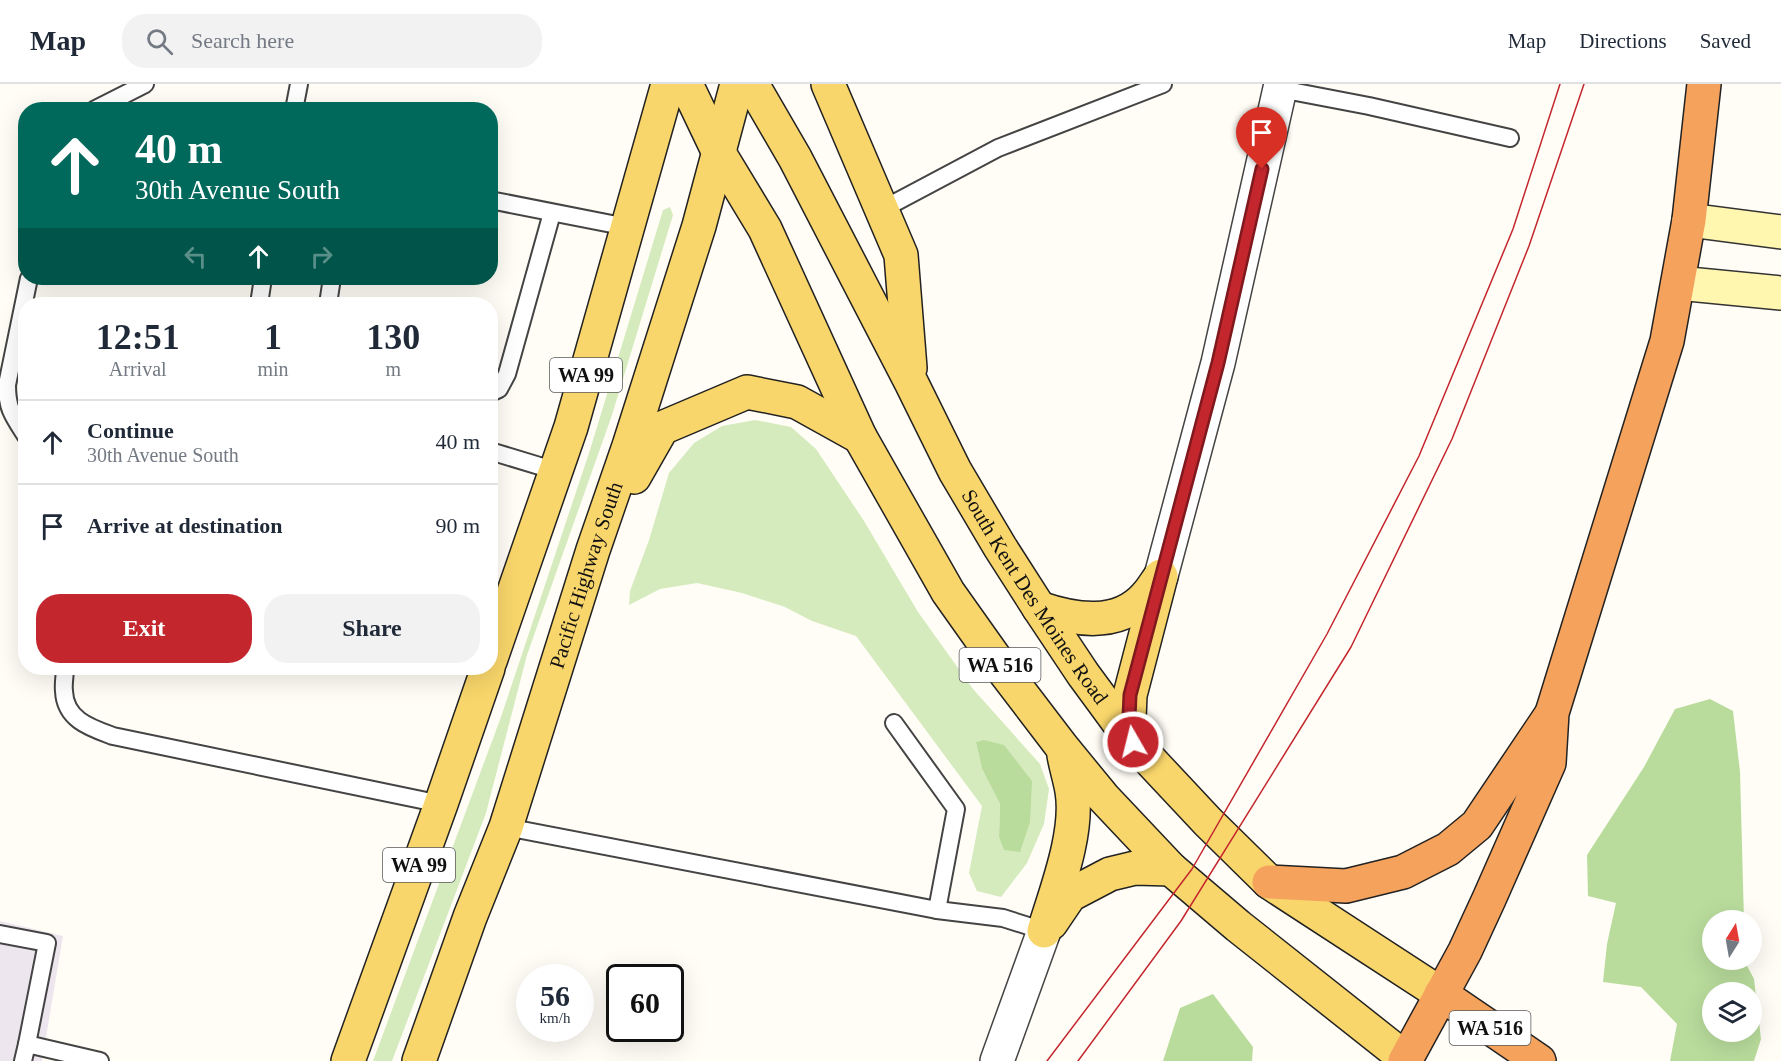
<!DOCTYPE html>
<style>
body{margin:0;font-family:Georgia,serif;background:#f2f2f3;color:#1f2937;height:100vh;display:flex;flex-direction:column;font-size:22px;white-space:nowrap}
*{box-sizing:border-box;margin:0}
p{font-size:20px;color:#747a83}
.icon{flex:none;width:33px;height:33px;fill:none;stroke:currentColor;stroke-width:2;stroke-linecap:round;stroke-linejoin:round}
.map{position:relative;flex:1;overflow:hidden}
.sheet{position:absolute;left:18px;top:213px;width:480px;height:378px;display:flex;flex-direction:column;background:#fff;border-radius:24px;box-shadow:0 6px 24px #0002}
.sheet>*{flex:none}
.banner{position:absolute;left:18px;top:18px;width:480px;height:183px;border-radius:24px;box-shadow:0 6px 24px #0002;background:#00695c;color:#fff;overflow:hidden}
.needle{width:39px;rotate:11deg}
.fabs{position:absolute;left:1702px;top:826px;display:grid;gap:12px}
.fabs a{display:grid;place-items:center;width:60px;height:60px;border-radius:50%;background:#fff;box-shadow:0 6px 24px #0002;font-size:30px}
.speed{position:absolute;left:516px;top:880px;display:flex;gap:12px;font-size:30px;font-weight:700;text-align:center}
.speed>*{display:grid;place-content:center;width:78px;height:78px;border-radius:50%;background:#fff;box-shadow:0 6px 24px #0002;line-height:1}
.speed small{font-size:15px;font-weight:400}
.speed .limit{border:3px solid #111;border-radius:9px;background:#fff;color:#111}
.pin{position:absolute;display:grid;place-items:center;width:51px;height:51px;color:#fff;margin:-62px -26px;border-radius:50% 50% 50% 0;rotate:-45deg;box-shadow:0 0 6px #0007}
.pin .icon{rotate:45deg}
.me{position:absolute;width:66px;margin:-33px;rotate:352deg;stroke-linejoin:round;filter:drop-shadow(0 0 4px #0008)}
.turn{display:flex;align-items:center;gap:21px;height:126px;padding:0 18px;font-size:27px}
.turn .icon{width:78px;height:78px;stroke-width:2.5}
.turn b{display:block;font-size:42px;line-height:51px}
.lanes{display:flex;align-items:center;height:57px;padding:0 18px;background:#0003;justify-content:center;gap:30px;direction:ltr}
.lanes .off{opacity:.35}
.eta{display:flex;justify-content:space-evenly;align-items:center;height:102px;text-align:center}
.eta b{font-size:36px;font-weight:600;line-height:42px}
.cta{display:flex;gap:12px;margin-top:auto;padding:12px 18px}
.cta a{flex:1;height:69px;border-radius:24px;background:#c4262e;color:#fff;font-size:24px;font-weight:600;line-height:69px;text-align:center}
.cta a+a{background:#f2f2f3;color:#1f2937}
ul{padding:0;list-style:none}
li{display:flex;align-items:center;gap:18px;height:84px;padding:0 18px;border-top:2px solid #e0e1e3}
li div{flex:1}
li b{display:block;font-size:22px}
li em{font-style:normal}
header{display:flex;align-items:center;gap:36px;box-sizing:border-box;height:84px;padding:0 30px;background:#fff;border-bottom:2px solid #e0e1e3}
header strong{font-size:28px}
nav{display:flex;gap:33px;margin-inline-start:auto;font-size:21px}
.search{width:420px;height:54px;background:#f2f2f3;display:flex;align-items:center;gap:15px;box-sizing:border-box;padding:0 21px;border-radius:24px;color:#747a83;font-size:22px}
.map>svg:first-child{display:block}
</style>
<header>
<strong>Map</strong>
<div class="search"><svg class="icon" aria-label="search" viewBox="0 0 24 24"><circle cx="10" cy="10" r="6"/><path d="M15 15l6 6"/></svg>Search here</div>
<nav><a>Map</a><a>Directions</a><a>Saved</a></nav>
</header>
<div class="map">
<svg width="1781" height="977" viewBox="0 0 1781 977">
<rect width="100%" height="100%" fill="#fffdf5"/>
<!-- industrial -->
<polygon fill="#eee6ef" points="0,837 63,852 42,977 0,977"/>
<!-- green -->
<g fill="#d5ebbd" fill-rule="evenodd">
<polygon points="670,123 673,131 612,331 527,571 486,729 392,977 373,977 501,633 590,366 663,126"/>
<path d="M755,336L791,343L816,365L864,437L918,528L973,605L1040,680L1049,705L1044,740L1027,779L1001,813L977,807L969,789L982,722L856,552L812,537L785,523L742,509L697,499L660,505L629,521L630,507L649,456L669,389L694,359L722,342ZM976,658L1020,768L999,754L1000,720L982,685Z"/>
</g>
<!-- forest -->
<g fill="#b9dc9c" fill-rule="evenodd">
<path d="M1710,615L1733,627L1740,688L1744,837H1713V876H1744L1754,895L1761,955L1754,977H1670L1677,940L1641,903L1603,898L1607,860L1616,819L1588,812L1587,771L1644,683L1675,625ZM1713,909H1752V948H1713Z"/>
<polygon points="984,656 1004,661 1032,697 1030,738 1020,768 1004,766 999,753 1000,720 982,685 976,658"/>
<polygon points="1213,910 1253,963 1252,977 1163,977 1180,924"/>
</g>
<g fill="none" stroke-linecap="round" stroke-linejoin="round">
<defs>
<g id="lane">
<polyline points="1280,5 1369,22 1510,54"/>
<polyline points="94,26 145,0"/>
<polyline points="294,26 299,0"/>
<polyline points="490,116 627,143"/>
<polyline points="883,125 998,64 1163,0"/>
<polyline points="259,220 263,194"/>
<polyline points="328,220 332,194"/>
<polyline points="490,309 499,305 507,290 552,129"/>
<path d="M26,352C13,332 7,325 7,301L29,194"/>
<polyline points="490,367 556,387"/>
<path d="M65,584C65,591 63,600 64,607C65,636 91,644 113,652L441,720"/>
<polyline points="894,639 956,725 937,826"/>
<polyline points="506,743 937,826 1003,834 1044,847"/>
<polyline points="0,850 47,859 27,960"/>
<polyline points="23,977 27,960 100,977"/>
</g>
<g id="street">
<polyline points="1161,492 1218,279 1281,0"/>
<polyline points="997,977 1044,847"/>
</g>
<g id="secondary">
<polyline points="1689,136 1781,148"/>
<polyline points="1678,199 1781,209"/>
</g>
<g id="primary">
<polyline points="686,0 719,69 765,145 860,353 948,508 1004,587 1062,663 1103,713 1171,785 1238,842 1406,975"/>
<path id="s1" d="M752,0L795,74L911,298L955,387L1000,463L1039,524L1083,590L1133,658L1208,738L1269,798L1441,910"/>
<polyline points="828,0 901,171 910,284"/>
<polyline points="634,393 662,344 747,308 797,318 860,353"/>
<path d="M1039,524C1074,536 1118,544 1146,512C1151,507 1155,500 1160,493"/>
<polyline points="490,577 571,343 668,0"/>
<polyline points="1133,658 1129,634 1130,611 1161,492"/>
<polyline points="1051,839 1070,811 1110,790 1135,784 1171,785"/>
<path d="M1044,847C1056,807 1079,749 1072,707C1070,695 1066,683 1064,671"/>
<polyline points="348,977 441,720 488,584"/>
<path id="s2" d="M419,977L470,833L506,743L593,466L629,362L699,142L737,0"/>
</g>
<g id="highway">
<polyline points="1269,798 1346,802 1403,788 1448,765 1477,741 1551,631"/>
<polyline points="1441,910 1539,977"/>
<polyline points="1405,977 1465,867 1489,815 1549,679 1552,629 1667,257 1689,136 1704,0"/>
</g>
</defs>
<!-- lane casing -->
<use href="#lane" stroke="#444" stroke-width="20"/>
<!-- street casing -->
<use href="#street" stroke="#444" stroke-width="36"/>
<!-- secondary casing -->
<use href="#secondary" stroke="#333" stroke-width="36"/>
<!-- primary casing -->
<use href="#primary" stroke="#222" stroke-width="36"/>
<!-- highway casing -->
<use href="#highway" stroke="#222" stroke-width="36"/>
<!-- lane -->
<use href="#lane" stroke="#fff" stroke-width="16"/>
<!-- street -->
<use href="#street" stroke="#fff" stroke-width="33"/>
<!-- secondary -->
<use href="#secondary" stroke="#fff6b0" stroke-width="33"/>
<!-- primary -->
<use href="#primary" stroke="#f9d66b" stroke-width="33"/>
<!-- highway -->
<use href="#highway" stroke="#f5a25d" stroke-width="33"/>
<!-- tram -->
<g stroke="#c4262e" stroke-width="1.5">
<polyline points="1047,977 1192,785 1327,550 1419,372 1513,145 1560,0"/>
<polyline points="1078,977 1181,837 1351,563 1452,355 1529,162 1584,0"/>
</g>
</g>
<g fill="none" stroke-linecap="round" stroke-linejoin="round">
<defs>
<polyline id="route" points="1133,658 1129,633 1130,611 1218,279 1262,85"/>
</defs>
<!-- route casing -->
<use href="#route" stroke="#7f191e" stroke-width="15"/>
<!-- route -->
<use href="#route" stroke="#c4262e" stroke-width="10"/>
</g>
<g text-anchor="middle" dominant-baseline="central" stroke-width="6" stroke-linejoin="round" paint-order="stroke">
<!-- shield labels -->
<g fill="#fff" stroke="#585858" stroke-width="1.5">
<rect x="550" y="274" width="72" height="34" rx="4.5"/>
<rect x="959.5" y="564" width="81" height="34" rx="4.5"/>
<rect x="383" y="764" width="72" height="34" rx="4.5"/>
<rect x="1449.5" y="927" width="81" height="34" rx="4.5"/>
</g>
<g font-size="20" font-weight="bold" fill="#111">
<text x="586" y="291">WA 99</text>
<text x="1000" y="581">WA 516</text>
<text x="419" y="781">WA 99</text>
<text x="1490" y="944">WA 516</text>
</g>
<!-- street labels -->
<g font-size="21" fill="#111" stroke="#fff">
<text stroke="none"><textPath href="#s2" startOffset="514">Pacific Highway South</textPath></text>
<text stroke="none"><textPath href="#s1" startOffset="586">South Kent Des Moines Road</textPath></text>
</g>
</g>
</svg>
<div class="fabs">
<a><svg class="needle" viewBox="-14 -14 28 28"><path d="M0-13l5 13h-10z" fill="#e53935"/><path d="M0 13l5-13h-10z" fill="#747a83"/></svg></a>
<a><svg class="icon" aria-label="layers" viewBox="0 0 24 24"><path d="M12 4l9 5-9 5-9-5zM3 14l9 5 9-5"/></svg></a>
</div>
<div class="speed"><div>56<small>km/h</small></div><div class="limit">60</div></div>
<div class="pin" style="left:1262px;top:85px;background:#d93025"><svg class="icon" aria-label="arrive" viewBox="0 0 24 24"><path d="M6 21V4h12l-3 4 3 4H6"/></svg></div>
<svg class="me" style="left:1133px;top:658px" viewBox="-20 -20 40 40"><circle r="17" fill="#c4262e" stroke="#fff" stroke-width="3"/><path d="M0-11L8 9 0 5-8 9z" fill="#fff"/></svg>
<div class="banner">
<div class="turn"><svg class="icon" aria-label="ahead" viewBox="0 0 24 24"><path d="M12 20V5M6 11l6-6 6 6"/></svg><div><b>40 m</b>30th Avenue South</div></div>
<div class="lanes"><svg class="icon off" aria-label="left" viewBox="0 0 24 24"><path d="M17 20v-9H6M10 6l-5 5 5 5"/></svg><svg class="icon" aria-label="ahead" viewBox="0 0 24 24"><path d="M12 20V5M6 11l6-6 6 6"/></svg><svg class="icon off" aria-label="right" viewBox="0 0 24 24"><path d="M7 20v-9h11M14 6l5 5-5 5"/></svg></div>
</div>
<section class="sheet">
<div class="eta">
<div><b>12:51</b><p>Arrival</p></div>
<div><b>1</b><p>min</p></div>
<div><b>130</b><p>m</p></div>
</div>
<ul>
<li><svg class="icon" aria-label="ahead" viewBox="0 0 24 24"><path d="M12 20V5M6 11l6-6 6 6"/></svg><div><b>Continue</b><p>30th Avenue South</p></div><em>40 m</em></li>
<li><svg class="icon" aria-label="arrive" viewBox="0 0 24 24"><path d="M6 21V4h12l-3 4 3 4H6"/></svg><div><b>Arrive at destination</b></div><em>90 m</em></li>
</ul>
<div class="cta"><a>Exit</a><a>Share</a></div>
</section>
</div>
